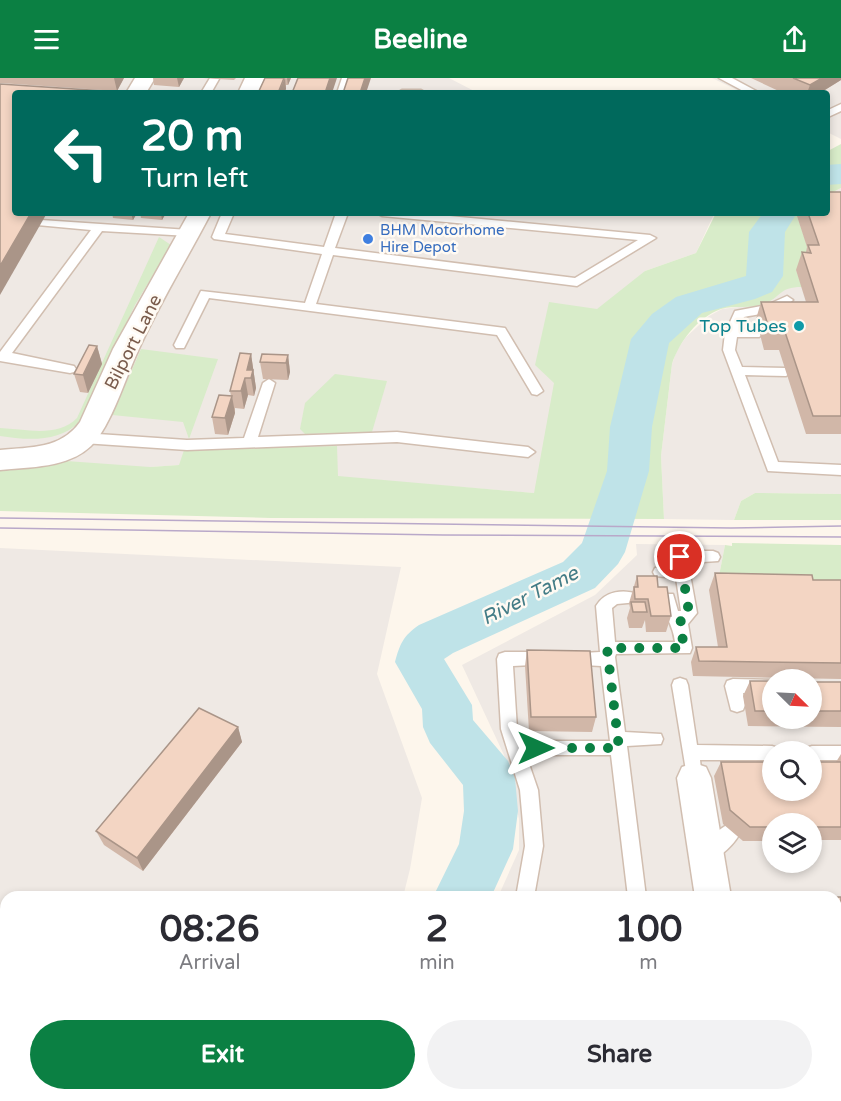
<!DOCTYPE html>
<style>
body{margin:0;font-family:"Varela Round",sans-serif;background:#f2f2f3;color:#2b2b33;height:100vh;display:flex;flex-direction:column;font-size:22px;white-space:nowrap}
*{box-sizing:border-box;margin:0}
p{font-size:20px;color:#7c7c81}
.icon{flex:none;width:33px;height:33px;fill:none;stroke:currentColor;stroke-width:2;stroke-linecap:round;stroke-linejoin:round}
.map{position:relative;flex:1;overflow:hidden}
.details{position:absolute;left:0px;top:813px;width:842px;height:210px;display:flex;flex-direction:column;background:#fff;border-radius:18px 18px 0 0;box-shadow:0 3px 9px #0003}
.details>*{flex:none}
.banner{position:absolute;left:12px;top:12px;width:818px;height:126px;border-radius:6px;box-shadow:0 3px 9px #0003;background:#00695c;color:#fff;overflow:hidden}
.needle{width:39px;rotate:114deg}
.controls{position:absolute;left:762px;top:591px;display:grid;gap:12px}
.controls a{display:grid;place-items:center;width:60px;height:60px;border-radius:50%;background:#fff;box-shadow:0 3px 9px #0003;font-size:30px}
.pin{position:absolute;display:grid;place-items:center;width:51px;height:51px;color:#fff;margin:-26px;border:3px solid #fff;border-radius:50%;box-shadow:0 2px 6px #0007}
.me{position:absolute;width:66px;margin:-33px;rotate:90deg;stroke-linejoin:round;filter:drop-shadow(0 0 4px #0008)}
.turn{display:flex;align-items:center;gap:21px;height:126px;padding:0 30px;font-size:27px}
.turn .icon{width:78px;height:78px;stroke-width:2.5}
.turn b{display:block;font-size:42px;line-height:51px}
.eta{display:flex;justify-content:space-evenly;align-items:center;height:102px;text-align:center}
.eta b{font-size:36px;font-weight:700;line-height:42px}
.button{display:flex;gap:12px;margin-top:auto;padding:12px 30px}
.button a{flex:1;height:69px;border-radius:36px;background:#0b8043;color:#fff;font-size:24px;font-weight:700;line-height:69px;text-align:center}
.button a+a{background:#f2f2f3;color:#2b2b33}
header{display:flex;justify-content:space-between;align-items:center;height:78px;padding:0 30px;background:#0b8043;color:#fff;font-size:27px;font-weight:700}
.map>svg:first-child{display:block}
</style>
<header><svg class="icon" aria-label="menu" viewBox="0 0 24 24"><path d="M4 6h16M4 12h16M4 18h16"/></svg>Beeline<svg class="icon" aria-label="share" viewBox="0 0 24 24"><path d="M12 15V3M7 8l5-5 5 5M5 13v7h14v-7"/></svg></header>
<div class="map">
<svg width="841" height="1023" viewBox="0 0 841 1023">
<rect width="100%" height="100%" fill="#fdf6ec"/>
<!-- industrial -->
<g fill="#efe9e4" fill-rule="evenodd">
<polygon points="0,0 449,0 478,15 15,15 15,135 714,136 696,175 645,193 534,415 180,387 0,399"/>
<polygon points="712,0 841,0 841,61 827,54 826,15 743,15"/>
<polygon points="841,110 841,416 755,415 741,423 734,442 664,441 661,378 672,286 677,272 686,259 709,238 722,231 764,226 788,209 796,192 796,135 826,135 827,117"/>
<path d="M636,466L725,467L718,503L841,502V1023H524L522,1017H836V819H498L519,772V741L504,677L462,587L595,517L637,477ZM772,602H812V640H772ZM772,674H812V712H772ZM772,746H812V784H772Z"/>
<polygon points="0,470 401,489 377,596 422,720 410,791 403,819 6,819 6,1017 353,1017 351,1023 0,1023"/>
</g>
<!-- green -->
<g fill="#d8ecc9">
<polygon points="841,66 841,110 827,117 826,74"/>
<path d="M716,135H796L813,185L796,192L802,209C778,209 782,219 764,226C751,231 735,227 721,231C698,239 679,264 672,286L661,378L664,441L271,440L0,433V393L66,383L150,389L179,387L184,372L337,368L338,398L534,415L554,305L535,287L549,224L597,231L645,193L696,175Z"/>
<path d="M159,159L171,167L135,227L79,344C59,365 26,362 0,358V350C25,351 58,360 77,340Z"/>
<polygon points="141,271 218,281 189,361 183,344 112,337"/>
<polygon points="335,296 387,303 372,354 305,356 300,351 305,325"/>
<polygon points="755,415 841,416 841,442 734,442 741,423"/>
<polygon points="732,465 841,467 841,502 718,503 725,467 732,468"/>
</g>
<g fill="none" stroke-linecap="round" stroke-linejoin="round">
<!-- river -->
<g fill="#bfe3e8" fill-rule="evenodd">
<polygon points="841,86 841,106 826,107 826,87"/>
<path d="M763,135H797L785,154L783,198L772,214L755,221L702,235L669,265L652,349L649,393L625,474L618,486L595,510L453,575L444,581L472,627L473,642L508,683L515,700L518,733L513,771L491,819H433L459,766L464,733L463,707L430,665L423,649L422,631L395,584C400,566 403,558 419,547L563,484L582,465L607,393L610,349L631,261L652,236L676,219L746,198L749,154Z"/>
<polygon points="408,1017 470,1017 472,1023 410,1023"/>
</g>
<defs>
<g id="service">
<polygon points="210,0 219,1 211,15 201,15"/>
<polygon points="342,0 352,0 347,15 337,15"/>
<polygon points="719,0 732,0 760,15 747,15"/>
<polygon points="402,12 421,12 426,15 397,15"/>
<polygon points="841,26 841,33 826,40 826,33"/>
<polygon points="222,135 234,135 225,156 324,169 336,135 348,135 335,170 575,200 638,162 382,138 376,135 418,135 650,157 656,160 577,208 333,177 316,226 505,250 543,313 537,317 532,316 497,257 209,220 184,270 176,270 174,267 201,213 305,225 322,176 214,161 212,159"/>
<polygon points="41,142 189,152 195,155 189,158 102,153 12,275 74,288 76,291 74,294 70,295 0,283 0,274 91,152 37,147 37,143"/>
<path d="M787,218L793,222C781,234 760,236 744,239L739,251H759L765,255L759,259H737L735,272L742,289L786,290L792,294L786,298L745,297L778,384L841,387V397L768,393L723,272L725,255L735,233L767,227Z"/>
<polygon points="269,301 275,305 258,359 397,354 528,369 535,374 528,379 397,364 187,372 83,365 76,360 83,355 187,362 244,360 263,305"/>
<path d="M680,473H713L718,475L720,479L718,483L688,485L697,535L688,546L692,570L690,575L616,576L615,579L625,654L661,656L663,661L661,666L627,668L646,819H628L611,677H526L538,712L543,768L534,819H516L525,768L520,712L501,651L497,581L499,576L505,574H547L553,576L555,581L553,586L513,588L517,651L521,663H610L601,588L565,586L563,581L565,576L600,574L596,528C605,513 623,511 638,516L641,520L638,524L617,526L612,530L615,564H675C673,547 664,534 656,520L659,516H673L678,533H681L676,500L655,498L653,494L655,490L674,488L673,479L675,475Z"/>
<polygon points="680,600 686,602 688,607 697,667 772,668 778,670 780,674 772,674 772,682 700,682 702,700 700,705 694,708 688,705 672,607 674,602"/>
<polygon points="733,601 772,602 772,616 743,615 745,627 743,632 737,634 731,632 725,608 727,603"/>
<polygon points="812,668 841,668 841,682 812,682 812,674 804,674 806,670"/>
<path d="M732,745L738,747L741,753C736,765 720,780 708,784L702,782L699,776C704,764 720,749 732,745Z"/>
<polygon points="836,972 841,974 841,1000 836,998"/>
</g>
<g id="minor">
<polygon points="135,0 155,0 146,15 126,15"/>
<polygon points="245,0 265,0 258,15 238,15"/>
<path d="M189,135H211C187,181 159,226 138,273C126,298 111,349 91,368C68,390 30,389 0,392V372C31,369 61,371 80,344L113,271Z"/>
<polygon points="694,685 706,689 711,700 731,819 695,819 677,700 682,689"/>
<polygon points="725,1017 765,1017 766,1023 726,1023"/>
</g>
</defs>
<!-- service casing -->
<use href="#service" stroke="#d1beb0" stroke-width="3"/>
<!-- minor casing -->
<use href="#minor" stroke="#d1beb0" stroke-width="3"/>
<!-- service -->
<use href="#service" fill="#fff" fill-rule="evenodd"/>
<!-- minor -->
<use href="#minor" fill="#fff" fill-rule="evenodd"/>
<!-- tram -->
<g stroke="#b9a8c9" stroke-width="1.5">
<polyline points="0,440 731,450 841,448"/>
<polyline points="0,450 443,457 841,459"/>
</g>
</g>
<!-- wall -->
<g fill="#d1b7a8">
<polygon points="0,0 124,0 117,13 0,5"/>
<polygon points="153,0 184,0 179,9 154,7"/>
<polygon points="203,0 236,0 234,2"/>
<polygon points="265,0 291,0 288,7 286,7 286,11 284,15 258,15"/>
<polygon points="751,0 841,0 841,2 820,15 783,15"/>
<polygon points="841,114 841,356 806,356 779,272 764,272 756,241 761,224 806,224 796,192 802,174 806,174 807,169 796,135 826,135"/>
<polygon points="112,135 137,135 133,142 113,140"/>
<polygon points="140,135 166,135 162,142 141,140"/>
<polygon points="97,268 102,286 88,315 80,314 74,296"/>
<polygon points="251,276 256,310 254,318 248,317 244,331 235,330 235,335 228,357 215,356 212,339 231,318 230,313"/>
<polygon points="288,277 290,294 288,302 263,301 260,284"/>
<polygon points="715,495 813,502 841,502 841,601 693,598 691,584 696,569 718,569 709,512"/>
<polygon points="637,498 658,509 671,538 666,554 646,554 645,542 642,550 629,550 627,540 630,530 629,525"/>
<polygon points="527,572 596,639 592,654 529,653 525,588"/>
<polygon points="750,603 772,603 772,640 812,640 812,604 841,604 841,649 748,648 743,618"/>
<polygon points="238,649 242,664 143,793 104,767 96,753"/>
<polygon points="841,676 841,762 812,762 812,746 772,746 772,763 743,763 723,746 714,698 721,684 836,684"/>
<polygon points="836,819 841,819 841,968 836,959"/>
<polygon points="0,916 6,917 6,1005 0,1003"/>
<polygon points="47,1017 66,1017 64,1022"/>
<polygon points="701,1017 728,1017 728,1018"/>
<polygon points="786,1017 836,1017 841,1023 783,1023 782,1020"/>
</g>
<!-- shaded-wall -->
<g fill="#aa9588">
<polygon points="114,0 124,0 117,13"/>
<polygon points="177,0 184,0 179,9"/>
<polygon points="285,0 286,11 284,15 278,15"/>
<polygon points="287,0 291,0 288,7"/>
<polygon points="330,0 337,0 332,15 325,15"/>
<polygon points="365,0 371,0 366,15 360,15"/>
<polygon points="822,0 841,0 841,2 820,15 807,15 810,7"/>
<polygon points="31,135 47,135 0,217 0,188"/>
<polygon points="131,135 137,135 133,142"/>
<polygon points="161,135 166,135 162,142"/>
<polygon points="97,268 102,286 88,315 83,297"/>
<polygon points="251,276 256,310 254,318 251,300 247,292"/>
<polygon points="288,277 290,294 288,302 286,285"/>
<polygon points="245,300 248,317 244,331 241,313"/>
<polygon points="232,318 235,335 228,357 225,340"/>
<polygon points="238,649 242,664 143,793 137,780"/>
<polygon points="58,1017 66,1017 64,1022"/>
</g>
<!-- building -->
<g fill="#f3d5c3" stroke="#aa9588" stroke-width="1.5">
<polygon points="265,0 284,0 278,15 258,15"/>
<polygon points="298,0 330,0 325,15 292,15"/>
<polygon points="348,0 365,0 360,15 343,15"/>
<polygon points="793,0 822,0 810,7"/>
<polygon points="0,6 104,13 102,15 15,15 15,135 31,135 0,188"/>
<polygon points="826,114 841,114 841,338 813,338 785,254 770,254 761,224 818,224 802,174 811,175 808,167 819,167 808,135 826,135"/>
<polygon points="89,267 97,268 83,297 74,296"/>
<polygon points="240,275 251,276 247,292 253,292 251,300 245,300 241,313 230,313"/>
<polygon points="262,276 288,277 286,285 260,284"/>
<polygon points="219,317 232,318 225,340 212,339"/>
<polygon points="715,495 812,497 813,502 841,502 841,585 699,583 696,569 727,569"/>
<polygon points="637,498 657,498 658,509 667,509 671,538 651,538 648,521 635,521 634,509 638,509"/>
<polygon points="631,524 645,524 647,534 633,534"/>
<polygon points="527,572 590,573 596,639 531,639"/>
<polygon points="750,603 772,603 772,633 755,633"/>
<rect x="812" y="604" width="29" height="29"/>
<polygon points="199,630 238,649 137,780 96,753"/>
<polygon points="721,684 772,684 772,712 812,712 812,684 841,684 841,749 812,749 812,746 772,746 772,749 750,749 730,732"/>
<polygon points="820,819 841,819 841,941 836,933 836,819"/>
<polygon points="0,916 6,917 6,999 0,997"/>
<polygon points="836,990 841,998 841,1023 795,1023 793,1017 836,1017"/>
</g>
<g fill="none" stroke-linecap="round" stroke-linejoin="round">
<!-- route -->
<polyline stroke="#0b8043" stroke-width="10" stroke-dasharray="0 18" points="536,670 619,670 607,570 684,570 680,544 689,535 680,479"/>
</g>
<!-- markers -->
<circle fill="#3f7fe0" stroke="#fffaf3" stroke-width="2" cx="368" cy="161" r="6"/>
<circle fill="#0f9aa8" stroke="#fffaf3" stroke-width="2" cx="799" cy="248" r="6"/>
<g text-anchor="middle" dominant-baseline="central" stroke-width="5" stroke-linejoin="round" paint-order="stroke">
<!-- far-shop labels -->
<g font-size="15" fill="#366cbe" stroke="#fffaf3" text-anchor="start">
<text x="380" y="152">BHM Motorhome<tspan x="380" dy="17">Hire Depot</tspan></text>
</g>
<!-- culture labels -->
<g font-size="18" fill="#0d838f" stroke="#fffaf3" text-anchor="end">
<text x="787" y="248">Top Tubes</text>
</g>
<!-- street labels -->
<g font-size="18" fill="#7a5c4d" stroke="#fffaf3">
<text transform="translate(133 264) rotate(-63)">Bilport Lane</text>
</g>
<!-- water labels -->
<g font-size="20" font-style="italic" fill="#437c86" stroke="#fffaf3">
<text transform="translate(530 518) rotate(-27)">River Tame</text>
</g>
</g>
</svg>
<div class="controls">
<a><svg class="needle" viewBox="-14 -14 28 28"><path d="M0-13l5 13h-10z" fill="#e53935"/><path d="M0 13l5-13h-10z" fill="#7c7c81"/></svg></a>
<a><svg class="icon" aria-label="search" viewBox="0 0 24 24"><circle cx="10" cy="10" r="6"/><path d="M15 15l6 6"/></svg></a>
<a><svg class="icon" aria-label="layers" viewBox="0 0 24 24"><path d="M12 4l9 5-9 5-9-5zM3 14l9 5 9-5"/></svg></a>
</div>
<div class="pin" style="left:680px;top:479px;background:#d93025"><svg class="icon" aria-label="arrive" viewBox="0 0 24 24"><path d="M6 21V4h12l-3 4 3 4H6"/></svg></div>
<svg class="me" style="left:536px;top:670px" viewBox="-20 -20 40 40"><path d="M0-17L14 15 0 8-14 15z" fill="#0b8043" stroke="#fff" stroke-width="4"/></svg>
<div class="banner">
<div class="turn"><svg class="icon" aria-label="left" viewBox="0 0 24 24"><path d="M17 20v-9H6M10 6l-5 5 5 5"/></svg><div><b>20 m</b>Turn left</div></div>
</div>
<section class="details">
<div class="eta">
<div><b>08:26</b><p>Arrival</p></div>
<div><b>2</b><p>min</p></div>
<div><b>100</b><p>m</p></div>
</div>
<div class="button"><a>Exit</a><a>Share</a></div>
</section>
</div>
